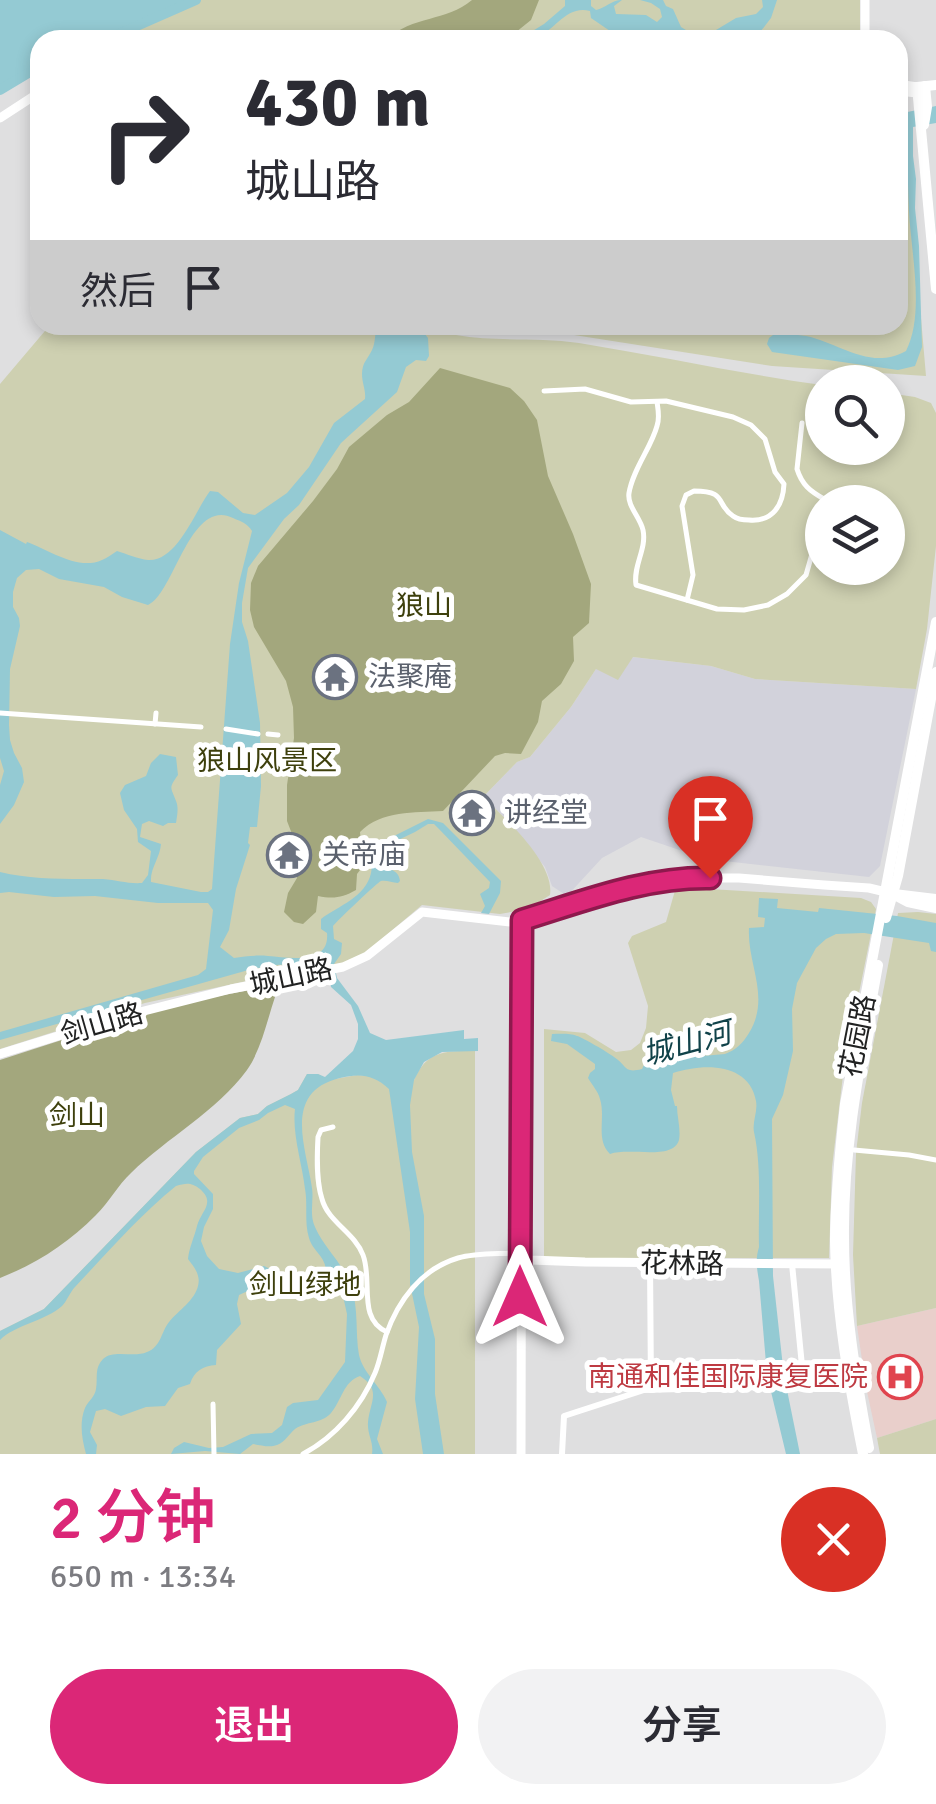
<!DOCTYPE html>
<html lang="zh">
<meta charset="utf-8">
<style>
body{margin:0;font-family:Signika,"Noto Sans SC",sans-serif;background:#f2f2f3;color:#2b2b33;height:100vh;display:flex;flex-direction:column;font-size:38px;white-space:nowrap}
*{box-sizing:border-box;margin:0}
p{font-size:32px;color:#7c7c81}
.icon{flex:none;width:55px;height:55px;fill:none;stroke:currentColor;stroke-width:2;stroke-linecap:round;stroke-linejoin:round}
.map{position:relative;height:1454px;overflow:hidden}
.details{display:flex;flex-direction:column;background:#fff;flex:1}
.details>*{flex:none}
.top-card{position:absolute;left:30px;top:30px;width:878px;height:305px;border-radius:30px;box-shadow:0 5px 15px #0003;background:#fff;color:#2b2b33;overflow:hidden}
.controls{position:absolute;left:805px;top:365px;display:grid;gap:20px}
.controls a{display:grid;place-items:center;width:100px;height:100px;border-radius:50%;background:#fff;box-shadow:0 5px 15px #0003;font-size:50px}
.pin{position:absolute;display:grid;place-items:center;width:85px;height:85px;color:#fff;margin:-102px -42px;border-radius:50% 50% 50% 0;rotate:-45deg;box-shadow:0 0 10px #0007}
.pin .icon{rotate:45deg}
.me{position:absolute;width:110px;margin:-55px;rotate:0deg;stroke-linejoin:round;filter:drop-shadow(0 0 8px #0008)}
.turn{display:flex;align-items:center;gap:35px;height:210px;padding:0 50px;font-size:45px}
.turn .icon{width:130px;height:130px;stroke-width:2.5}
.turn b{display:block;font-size:70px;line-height:85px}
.then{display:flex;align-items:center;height:95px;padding:0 50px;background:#0003;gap:20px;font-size:38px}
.round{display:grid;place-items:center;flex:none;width:105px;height:105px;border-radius:52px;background:#f2f2f3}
.overview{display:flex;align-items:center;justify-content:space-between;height:170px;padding:0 50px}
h1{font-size:60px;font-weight:600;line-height:75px;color:#db2777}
.primary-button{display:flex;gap:20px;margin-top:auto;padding:20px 50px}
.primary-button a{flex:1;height:115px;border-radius:60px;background:#db2777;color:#fff;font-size:40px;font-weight:600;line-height:115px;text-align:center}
.primary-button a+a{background:#f2f2f3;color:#2b2b33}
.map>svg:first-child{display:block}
</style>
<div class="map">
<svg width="936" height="1454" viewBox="0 0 936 1454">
<rect width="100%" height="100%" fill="#dfdfe0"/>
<!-- built -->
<polygon fill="#d2d2db" points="632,657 711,666 755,679 916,689 880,866 869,877 706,859 641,837 602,858 567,896 552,886 545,867 508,821 483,797 517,762 530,757 571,707 596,669"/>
<!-- medical -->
<polygon fill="#e9cfcb" points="936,1308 936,1419 877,1438 866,1387 857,1326"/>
<!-- green -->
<g fill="#ced0b1" fill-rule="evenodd">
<polygon points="196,0 860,0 860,40 105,40"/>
<path d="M898,121H904L926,376L772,366L574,335H456C496,342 538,337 579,343C660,356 741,374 822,385V448H888V393L915,397L931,403L936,413V546L927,629L916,689L755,679L711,666L633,657L618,680L596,669L571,707L530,757L517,762L483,797C505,818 555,863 550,895L528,909L500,914L422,905L364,954L348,962L288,972L145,1003L0,1049V384L50,325H898ZM822,502H888V568H822Z"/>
<polygon points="676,887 861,898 871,902 876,909 844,1067 832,1167 829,1258 544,1258 544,1029 585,1033 616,1052 631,1050 640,1043 646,1028 648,1006 628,943 632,936 666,922"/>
<polygon points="918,912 936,914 936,1308 857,1326 853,1255 856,1153 862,1103 898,913"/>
<path d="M475,1051V1454H0V1331L44,1309L196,1152L240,1118L258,1114L267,1106L291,1094L298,1090L307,1074H318L325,1078L335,1079L357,1075L414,1080C427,1050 446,1051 475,1051Z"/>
<polygon points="936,1419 936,1454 880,1454 877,1438"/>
</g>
<!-- forest -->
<g fill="#a3a77d">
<path d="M472,0H539L531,20L506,40H386C413,15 446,22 472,0Z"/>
<path d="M440,368L510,388L524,401L537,420L548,476L573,534L591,584L589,623L573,637L574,661L561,684L542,701L538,722L521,754L505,753L495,756L443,811C414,813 382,810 360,832L363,866L357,874L356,890C342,898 333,899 318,896L316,912L303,924L294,922L284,912L288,893L297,878L299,852L287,821V785L294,738L293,707L286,681L254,627L250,610L251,583L258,566L313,501L337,469L349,447L387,415L409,402Z"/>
<path d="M265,988L275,997C267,1021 261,1050 247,1070C216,1112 168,1137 131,1173C118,1185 109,1202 96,1215C68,1243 38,1263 0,1278V1060C87,1032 175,1001 265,988Z"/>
</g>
<!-- water -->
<g fill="#94cad3" fill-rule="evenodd">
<polygon points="0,0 196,0 105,40 40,40 40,66 0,90"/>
<path d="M565,0H591V6L596,10C606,8 611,0 622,0L614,6L616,14L646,15L657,22L662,17L660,9L651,3L640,0H663L666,6L673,9L681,27L694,35L706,36L736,18L756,14L763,7L762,0H777L771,18L754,40H618L610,31L591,18L590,11C566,5 556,30 536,38C530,41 523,40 518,40L544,24L565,6Z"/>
<path d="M936,106V123L913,127V156L916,179L915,208L919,246L922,347L915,366L898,370L772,352L767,344L769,338L773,335C784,335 795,334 806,336C840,343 870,371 906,351C925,314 911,253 909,211C908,190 908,169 906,148L898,143V114Z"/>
<path d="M378,325H418L428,338L429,356L426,361L416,360L406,367L397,392L341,443L299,505L284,519L248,568L242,603V622L248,641L260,723L261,786L257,827H250L248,843L250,845L236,889L229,930L220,947L234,958C245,956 257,955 268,956C290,958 330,965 327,933L321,929V919C338,906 366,897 371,873C373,864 369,857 370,848L428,819L443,823L501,881L500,893L489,914L481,913L485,906L480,894L489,888L490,882L439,829L434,824H428L415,832L375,851L376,865C386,868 399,869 400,881L398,883C392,883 387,880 381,881C378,882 337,921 333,926L334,939L342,943L341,954L334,964L337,978L358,1006L370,1033L386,1040L464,1030V1039L478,1038V1051L442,1052L424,1062L414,1080L410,1105L412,1152L424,1216V1294L435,1339V1394L444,1454H423L415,1399L419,1327L410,1284V1232L389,1089C374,1075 360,1073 340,1078C282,1092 306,1147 312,1188C314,1201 309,1214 315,1227C324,1248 343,1263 351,1286C359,1309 355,1332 359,1355C363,1373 380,1385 387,1402L377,1439L383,1454H372C374,1442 367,1435 368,1422C370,1402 382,1390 360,1376C343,1382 342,1400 331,1413C321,1424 307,1421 295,1429C289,1434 285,1442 277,1445C269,1448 261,1445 253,1444L240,1454L205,1451L171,1454L174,1448L184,1442L209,1448L223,1447L251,1434L272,1433L282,1425L287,1407L293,1403L318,1400L345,1362L347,1314L343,1296C319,1280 264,1281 239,1295L237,1304L241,1324L217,1350L216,1365C203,1366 194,1371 190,1384L178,1388L165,1406L146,1407L121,1416L105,1409L96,1411L90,1432L97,1445L96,1454H86C82,1439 79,1423 85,1408C88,1401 95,1397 96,1389C98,1378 94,1368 103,1359C113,1349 134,1358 147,1352C161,1347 161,1332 169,1322C178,1311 195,1300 198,1286C201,1275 194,1267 188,1259C189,1248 194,1238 197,1226C201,1211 216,1203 200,1189C191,1182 186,1183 176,1186C140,1215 107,1253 75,1287C70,1292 67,1301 62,1306C45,1321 15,1325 0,1340V1331L44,1309L196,1152L240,1118L258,1114L267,1106L291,1094L298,1090L307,1074H318L325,1077L353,1051L358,1039V1024L351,1005L331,987L326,964L322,963L274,965L252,969L0,1040V1032L198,975L206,969L213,910L208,903H158L95,896L54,897L9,892L0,893V872C33,880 69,879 103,879C117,880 128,884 142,883L148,875L151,851L138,842L137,829L124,810L120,793L125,785L146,776L151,763L160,754L176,757L178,775C168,789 171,787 176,801C179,808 177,816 176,823H168L163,826L149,821L142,824L140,837L161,844C160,858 150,868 151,882L201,892H208L212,889L230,644L239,583L252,531C247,523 242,522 233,518C190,497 174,594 148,605L122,597L104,587L59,579L39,569L26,570L17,578L13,592V607L19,618L20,626L10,669L9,725L10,740L14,753L22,768L24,782L14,805L0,824V785L4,771L0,758V530L26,544L27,542C49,550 78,571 102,560C107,558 112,554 117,551C127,554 138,559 148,560C177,562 195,511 210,491L218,492L243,513L255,515L287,493L309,467L334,423L365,399C366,390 362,383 362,374C362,362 368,359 372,350C376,342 374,334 378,325ZM285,1105L295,1109C292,1134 302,1163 305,1189C308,1205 304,1222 309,1238C313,1252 326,1256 326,1272L323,1277L289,1278L264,1266L238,1273L219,1269L207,1256L201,1241L204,1227L213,1209V1194L194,1174V1171L203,1157L239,1128L259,1120L268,1113Z"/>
<path d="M759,898L778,899L777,908L818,912L819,908L897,916L936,923V952L931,951L929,943L864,933L836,934L826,939L816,948L797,983L792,1009L793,1051L783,1095L772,1119L773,1276L783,1367L787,1372V1390L800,1454H786L767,1375L759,1281C757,1269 755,1260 759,1247C758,1210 762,1168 754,1132C752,1122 758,1112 756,1101C749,1062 703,1063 673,1073L671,1090L675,1106H677C677,1117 681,1129 679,1140C673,1161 630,1147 610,1154C595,1139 606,1118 600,1099C598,1091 592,1085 588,1078L590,1073L595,1069V1064L567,1044L551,1041L552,1034C560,1034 570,1033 577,1036C582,1037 609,1053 614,1057C627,1065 623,1074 642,1069L646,1061L725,1054C736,1050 743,1043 749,1033C771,997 747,965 749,928L764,927L765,918L758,917Z"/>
</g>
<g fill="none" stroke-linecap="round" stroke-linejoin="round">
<!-- river -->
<g stroke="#94cad3" stroke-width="10">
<polyline points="105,40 196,0"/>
<polyline points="0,90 40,66"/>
</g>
<!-- pedestrian -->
<g stroke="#fff" stroke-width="5">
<polyline points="249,35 251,40"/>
<path d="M544,391L585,389L631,402L666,401L733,417L751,425L765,439L775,472L784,484C783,505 773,522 749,520C745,520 737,519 733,516C715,504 728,491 694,491L686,495L682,506L693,575L687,600"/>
<path d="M657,402C658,409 660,418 657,426C651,448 633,469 629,493C627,506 640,517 643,530C647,549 633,565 636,585L717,609L744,610L768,605L787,594L806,575L818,533"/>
<path d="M802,423L797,469C802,485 810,491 824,499"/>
<polyline points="0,713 201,727"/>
<polyline points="155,724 156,713"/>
<polyline points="226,729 258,734"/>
<polyline points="268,734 278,735"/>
<path d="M333,1127L321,1130L318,1137C317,1156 316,1181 322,1199C328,1222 355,1233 363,1255C373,1281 357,1319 387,1332"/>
<polyline points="854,1150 909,1155 936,1160"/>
<polyline points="213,1404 214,1454"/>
<path d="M303,1454C335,1437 361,1407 375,1373C380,1361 382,1348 386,1335C398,1301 421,1269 458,1258C475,1253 495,1254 513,1253L520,1255"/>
</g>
<!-- minor -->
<g stroke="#fff" stroke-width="6">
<polyline points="650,1263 651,1389"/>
<polyline points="562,1454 564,1416 644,1390 717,1388 803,1376 792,1264"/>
</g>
<!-- tertiary -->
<g stroke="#fff" stroke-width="9">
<polyline points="865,40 865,0"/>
<polyline points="898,84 917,87"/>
<polyline points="898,91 917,93"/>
<polyline points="0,118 40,92"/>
<polyline points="0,1054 116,1018 231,989 343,967 367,956 422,912 510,922 643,884 680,878 739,878 824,885 869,888 890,893"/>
<polyline points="520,1255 530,1260 585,1262 841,1264"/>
<polyline points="521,1454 522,920"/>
</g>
<!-- secondary -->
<g stroke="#fff" stroke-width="10">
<polyline points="936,85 917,87 936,289"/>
<polyline points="924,125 927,107 925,86"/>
<polyline points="893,894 908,902 936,908"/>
<polyline points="894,894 936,899"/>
<polyline points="886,918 898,876 936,672"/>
<path d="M869,1448C856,1378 844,1308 844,1237C843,1145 862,1055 878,965"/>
<path d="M863,1454C849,1384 836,1313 835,1241C835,1196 840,1149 845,1104L936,622"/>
</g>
</g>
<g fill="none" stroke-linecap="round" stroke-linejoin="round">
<defs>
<path id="route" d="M520,1297L522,920C584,901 644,877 710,878"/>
</defs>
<!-- route casing -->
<use href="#route" stroke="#8e194d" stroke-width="25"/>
<!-- route -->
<use href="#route" stroke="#db2777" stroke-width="18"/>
</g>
<!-- icons -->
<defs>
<symbol id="temple-ring" viewBox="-11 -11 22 22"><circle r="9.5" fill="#fff" stroke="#6b7280" stroke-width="1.5"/><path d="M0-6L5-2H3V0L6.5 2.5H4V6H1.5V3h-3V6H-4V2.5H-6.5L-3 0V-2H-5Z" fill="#6b7280"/></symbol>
<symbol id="hospital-ring" viewBox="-11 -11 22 22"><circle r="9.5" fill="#fff" stroke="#e0444e" stroke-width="1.5"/><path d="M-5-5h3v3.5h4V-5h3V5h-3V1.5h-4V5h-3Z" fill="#e0444e"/></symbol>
</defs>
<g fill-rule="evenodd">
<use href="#temple-ring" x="310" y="652" width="50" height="50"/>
<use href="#temple-ring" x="447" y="788" width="50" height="50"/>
<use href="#temple-ring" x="264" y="830" width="50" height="50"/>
<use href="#hospital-ring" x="875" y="1352" width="50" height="50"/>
</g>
<g text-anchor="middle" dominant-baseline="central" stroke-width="10" stroke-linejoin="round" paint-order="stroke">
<!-- park labels -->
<g font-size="28" fill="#3e400d" stroke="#fff">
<text x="424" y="606">狼山</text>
<text x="267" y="761">狼山风景区</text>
<text x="77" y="1116">剑山</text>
<text x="305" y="1285">剑山绿地</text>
</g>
<!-- worship labels -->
<g font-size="28" fill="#5b616d" stroke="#fff" text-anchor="start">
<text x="368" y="677">法聚庵</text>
<text x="504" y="813">讲经堂</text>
<text x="322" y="855">关帝庙</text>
</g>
<!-- street labels -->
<g font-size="28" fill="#212222" stroke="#fff">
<text transform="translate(291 977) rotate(-12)">城山路</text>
<text transform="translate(102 1024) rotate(-16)">剑山路</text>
<text transform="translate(858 1036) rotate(-79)">花园路</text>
<text transform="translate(682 1264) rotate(1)">花林路</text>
</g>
<!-- health labels -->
<g font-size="28" fill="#be3a42" stroke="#fff" text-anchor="end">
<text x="868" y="1377">南通和佳国际康复医院</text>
</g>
<!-- water labels -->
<g font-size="30" font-style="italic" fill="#104249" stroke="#fff">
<text transform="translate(687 1044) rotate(-15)">城山河</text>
</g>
</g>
</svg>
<div class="controls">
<a><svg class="icon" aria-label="search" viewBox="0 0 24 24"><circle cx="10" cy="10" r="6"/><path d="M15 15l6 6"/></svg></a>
<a><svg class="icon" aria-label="layers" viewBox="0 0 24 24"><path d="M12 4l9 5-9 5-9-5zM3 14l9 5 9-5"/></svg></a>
</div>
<div class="pin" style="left:710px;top:878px;background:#d93025"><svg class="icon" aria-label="arrive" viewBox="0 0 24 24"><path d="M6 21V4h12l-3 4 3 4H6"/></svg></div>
<svg class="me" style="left:520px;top:1297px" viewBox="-20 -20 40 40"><path d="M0-17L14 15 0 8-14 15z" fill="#db2777" stroke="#fff" stroke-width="4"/></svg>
<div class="top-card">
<div class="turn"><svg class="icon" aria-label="right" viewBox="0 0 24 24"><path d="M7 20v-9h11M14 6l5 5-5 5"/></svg><div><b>430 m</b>城山路</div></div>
<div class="then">然后<svg class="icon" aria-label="arrive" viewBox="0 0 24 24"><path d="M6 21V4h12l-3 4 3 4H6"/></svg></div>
</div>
</div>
<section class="details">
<div class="overview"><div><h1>2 分钟</h1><p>650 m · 13:34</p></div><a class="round" style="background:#d93025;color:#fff"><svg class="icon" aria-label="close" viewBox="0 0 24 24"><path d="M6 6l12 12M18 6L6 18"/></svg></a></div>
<div class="primary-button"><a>退出</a><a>分享</a></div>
</section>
